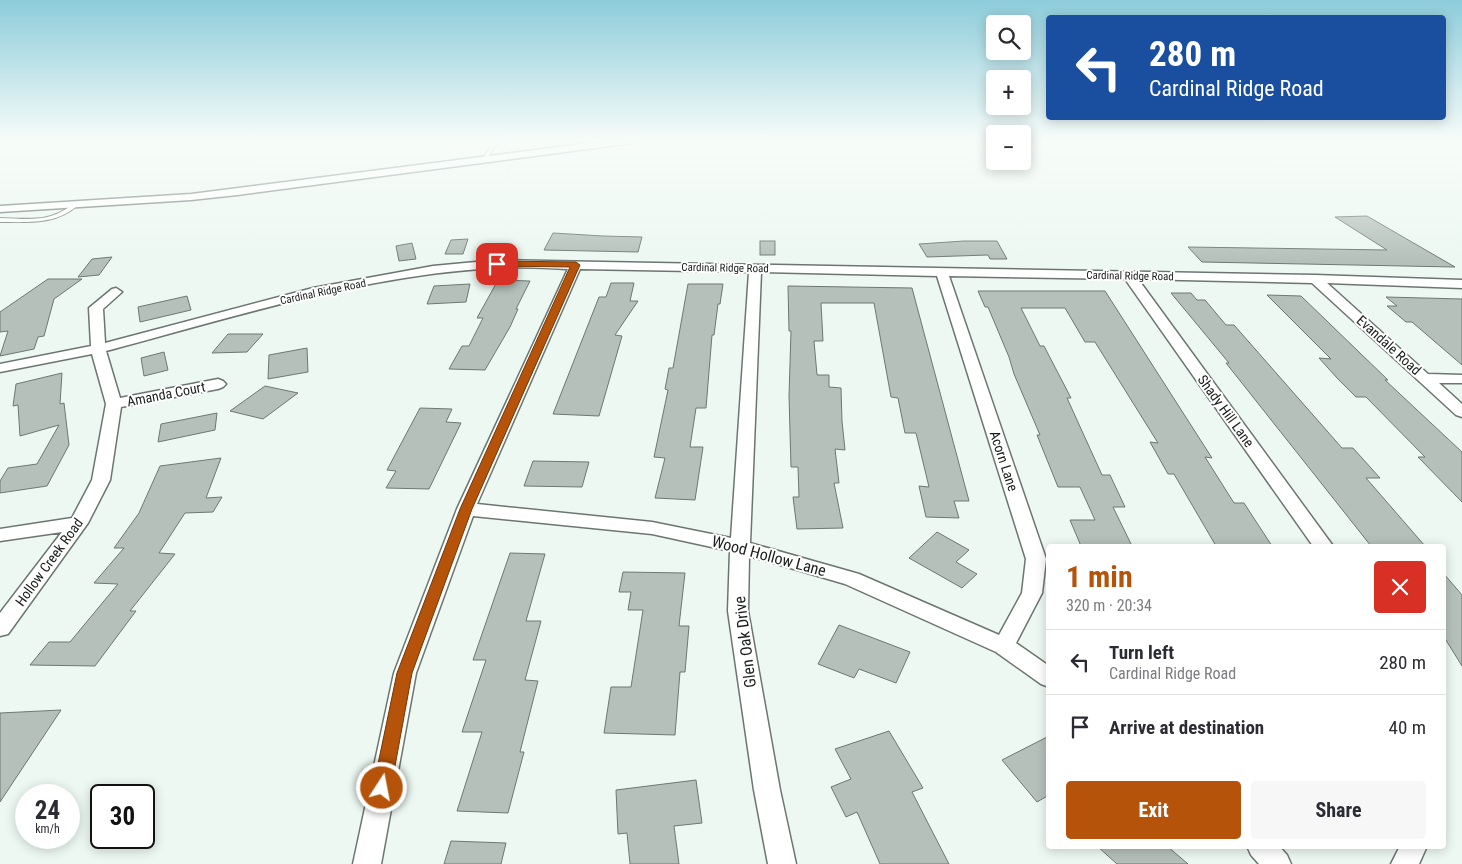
<!DOCTYPE html>
<meta charset="utf-8">
<style>
body{margin:0;font-family:"Roboto Condensed",sans-serif;background:#f7f7f7;color:#2b2b33;height:100vh;display:flex;flex-direction:column;font-size:19px;white-space:nowrap}
*{box-sizing:border-box;margin:0}
p{font-size:16px;color:#7c7c81}
.icon{flex:none;width:28px;height:28px;fill:none;stroke:currentColor;stroke-width:2;stroke-linecap:round;stroke-linejoin:round}
.map{position:relative;flex:1;overflow:hidden}
.panel{position:absolute;left:1046px;top:544px;width:400px;height:305px;display:flex;flex-direction:column;background:#fff;border-radius:5px;box-shadow:0 2px 12px #0003}
.panel>*{flex:none}
.hud{position:absolute;left:1046px;top:15px;width:400px;height:105px;border-radius:5px;box-shadow:0 2px 12px #0003;background:#1a4fa0;color:#fff;overflow:hidden}
.fabs{position:absolute;left:986px;top:15px;display:grid;gap:10px}
.fabs a{display:grid;place-items:center;width:45px;height:45px;border-radius:5px;background:#fff;box-shadow:0 2px 12px #0003;font-size:25px}
.speed{position:absolute;left:15px;top:784px;display:flex;gap:10px;font-size:25px;font-weight:700;text-align:center}
.speed>*{display:grid;place-content:center;width:65px;height:65px;border-radius:50%;background:#fff;box-shadow:0 2px 12px #0003;line-height:1}
.speed small{font-size:12px;font-weight:400}
.speed .limit{border:2px solid #111;border-radius:8px;background:#fff;color:#111}
.pin{position:absolute;display:grid;place-items:center;width:42px;height:42px;color:#fff;margin:-21px;border-radius:10px;box-shadow:0 2px 8px #0006}
.me{position:absolute;width:55px;margin:-28px;rotate:11deg;stroke-linejoin:round;filter:drop-shadow(0 0 4px #0008)}
.turn{display:flex;align-items:center;gap:18px;height:105px;padding:0 20px;font-size:22px}
.turn .icon{width:65px;height:65px;stroke-width:2.5}
.turn b{display:block;font-size:35px;line-height:42px}
.round{display:grid;place-items:center;flex:none;width:52px;height:52px;border-radius:5px;background:#f7f7f7}
.head{display:flex;align-items:center;justify-content:space-between;height:85px;padding:0 20px}
h1{font-size:30px;font-weight:700;line-height:38px;color:#b45309}
.action{display:flex;gap:10px;margin-top:auto;padding:10px 20px}
.action a{flex:1;height:58px;border-radius:5px;background:#b45309;color:#fff;font-size:20px;font-weight:700;line-height:58px;text-align:center}
.action a+a{background:#f7f7f7;color:#2b2b33}
ul{padding:0;list-style:none}
li{display:flex;align-items:center;gap:15px;height:65px;padding:0 20px;border-top:1px solid #e1e1e2}
li div{flex:1}
li b{display:block;font-size:19px}
li em{font-style:normal}
.map>svg:first-child{display:block}
</style>
<div class="map">
<svg width="1462" height="864" viewBox="0 0 1462 864">
<rect width="100%" height="100%" fill="#edf8f2"/>
<!-- building -->
<g fill="#b5c0ba" stroke="#6e7872">
<polygon points="1367,216 1455,267 1202,262 1188,247 1387,250 1335,217"/>
<polygon points="553,233 603,236 642,237 638,252 544,250"/>
<polygon points="468,239 463,254 445,254 451,240"/>
<rect x="760" y="241" width="15" height="14"/>
<polygon points="964,241 997,241 1007,259 990,259 988,255 927,257 919,244"/>
<polygon points="412,243 416,259 399,261 396,246"/>
<polygon points="112,257 99,275 78,277 92,259"/>
<polygon points="48,279 82,279 54,299 44,336 38,337 34,349 0,356 8,331 0,332 0,312"/>
<polygon points="498,280 530,281 516,309 518,309 510,327 485,370 449,369 462,346 469,346 483,318 477,318"/>
<polygon points="611,283 634,283 630,301 638,301 615,335 622,336 599,416 553,414 599,297 606,297"/>
<polygon points="470,284 466,302 427,304 434,286"/>
<polygon points="688,284 723,284 720,304 718,304 714,335 712,335 706,408 696,408 690,447 703,447 695,500 655,498 665,458 654,457 668,390 665,389 669,368 673,368"/>
<polygon points="788,286 912,288 969,501 954,501 959,518 926,517 919,486 929,487 916,433 905,433 898,398 891,397 874,303 821,303 823,341 814,341 817,375 829,375 829,387 841,388 842,421 845,450 835,449 839,483 834,483 843,528 797,529 793,497 799,497 798,467 791,467 789,396 791,331 789,331"/>
<polygon points="978,291 1105,291 1212,458 1205,457 1234,503 1244,503 1272,546 1216,546 1174,474 1168,474 1150,442 1158,443 1095,342 1085,342 1065,308 1021,308 1040,346 1044,346 1071,398 1067,398 1102,475 1110,475 1125,507 1113,507 1132,546 1081,546 1070,520 1095,520 1080,487 1058,487 1037,435 1040,435 1014,374 1009,357 988,307 985,307"/>
<polygon points="1171,293 1191,293 1197,300 1205,300 1226,325 1234,325 1342,448 1353,448 1380,478 1366,478 1425,546 1371,546 1226,363 1229,363"/>
<polygon points="1267,295 1301,296 1388,380 1385,380 1462,452 1462,502 1418,457 1425,457 1366,397 1356,397 1337,378 1319,358 1331,359"/>
<polygon points="187,296 191,310 140,322 138,307"/>
<polygon points="1386,297 1462,299 1462,365 1412,322 1406,322 1387,306 1397,306"/>
<polygon points="228,334 263,334 247,352 212,353"/>
<polygon points="307,348 308,372 268,379 269,355"/>
<polygon points="164,352 168,370 144,376 141,358"/>
<polygon points="62,373 60,404 64,403 69,445 47,486 0,493 0,481 8,468 37,464 59,425 20,436 18,405 13,406 16,384"/>
<polygon points="265,386 298,393 263,419 230,411"/>
<polygon points="420,408 452,409 446,422 461,423 429,489 386,488 396,471 387,470"/>
<polygon points="217,413 215,430 158,442 161,424"/>
<polygon points="221,458 206,498 222,497 213,512 185,513 159,553 175,554 130,611 136,611 95,666 30,665 49,642 70,642 118,584 94,583 124,548 114,548 139,513 160,466"/>
<polygon points="533,461 589,462 582,487 524,486"/>
<polygon points="937,532 969,550 956,562 977,574 962,588 909,558"/>
<polygon points="510,553 545,554 526,621 541,621 525,680 538,681 520,752 524,752 508,813 457,811 482,732 462,732 486,660 473,660"/>
<polygon points="623,572 685,573 679,626 689,626 685,672 680,672 675,735 604,733 611,687 631,687 643,610 628,610 631,592 619,592"/>
<polygon points="1444,574 1462,595 1462,666 1444,637"/>
<polygon points="839,625 910,652 896,683 859,669 854,678 818,664"/>
<polygon points="61,710 0,802 0,713"/>
<polygon points="889,731 923,788 912,792 949,864 880,864 857,812 846,817 831,787 851,779 835,749"/>
<polygon points="1049,736 1049,795 1037,802 1002,760"/>
<polygon points="696,780 702,823 674,826 679,864 630,864 627,833 618,834 616,790"/>
<polygon points="451,841 506,843 501,864 444,864"/>
<polygon points="1097,846 1167,846 1188,864 1117,864"/>
</g>
<g fill="none" stroke-linecap="round" stroke-linejoin="round">
<defs>
<g id="lane">
<polygon points="495,140 499,140 487,159 483,159 483,158"/>
<path d="M75,203L79,204C57,225 29,222 0,222V218C31,219 49,223 75,203Z"/>
</g>
<g id="street">
<polygon points="613,140 637,140 633,143 237,195 191,200 0,212 0,206 191,194"/>
<path d="M497,260L1315,275L1462,280V288L1327,283L1428,374L1462,375V383H1439L1462,404V417L1456,415L1312,283L1138,279L1333,546H1313L1125,279L949,276L1046,559L1042,593L1016,643L1049,666V687L1041,684L996,652L845,584L749,556L748,611L780,790L796,864H768L754,790L728,611L730,551L652,534L473,516L416,673L381,864H353L394,673L457,509L568,269C544,268 520,266 496,268C363,275 234,317 106,351L120,398L218,379L223,381L226,384L223,387L218,389L121,407L110,480L88,523L8,634L0,636V613L62,532L0,541V529L72,518L92,480L106,404L92,354L0,372V364L91,346L89,308L112,289L116,288L122,292L103,309L105,343L313,288L433,266ZM580,269L749,272L731,538L652,522L477,504ZM761,272L937,276L1026,559L1022,593L999,635L859,574L750,543Z"/>
<polygon points="1247,846 1279,846 1287,855 1291,864 1259,864 1251,855"/>
<polygon points="1400,846 1427,846 1419,864 1391,864"/>
</g>
</defs>
<!-- lane casing -->
<use href="#lane" stroke="#6c7670" stroke-width="2"/>
<!-- street casing -->
<use href="#street" stroke="#6c7670" stroke-width="3"/>
<!-- lane -->
<use href="#lane" fill="#fff" fill-rule="evenodd"/>
<!-- street -->
<use href="#street" fill="#fff" fill-rule="evenodd"/>
</g>
<!-- sky -->
<linearGradient id="sky" x2="0" y2="1"><stop stop-color="#8dccda"/><stop offset="0.54" stop-color="#f7fcf9"/><stop offset="1" stop-color="#f7fcf9" stop-opacity="0"/></linearGradient>
<rect width="1462" height="261" fill="url(#sky)"/>
<!-- route -->
<polygon fill="#b45309" stroke="#753606" points="497,261 576,262 580,265 472,509 412,673 391,788 388,793 382,796 376,793 373,788 397,673 460,509 570,267 494,266 494,262"/>
<g text-anchor="middle" dominant-baseline="central" stroke-width="4" stroke-linejoin="round" paint-order="stroke">
<!-- far-street labels -->
<g font-size="11" fill="#191d1b" stroke="#fff">
<text transform="translate(725 268) rotate(1)">Cardinal Ridge Road</text>
<text transform="translate(1130 276) rotate(1)">Cardinal Ridge Road</text>
<text transform="translate(323 292) rotate(-12)">Cardinal Ridge Road</text>
</g>
<!-- street labels -->
<g font-size="14" fill="#191d1b" stroke="#fff">
<text transform="translate(1389 345) rotate(42)">Evandale Road</text>
<text transform="translate(166 394) rotate(-11)">Amanda Court</text>
<text transform="translate(1226 411) rotate(54)">Shady Hill Lane</text>
<text transform="translate(1004 461) rotate(72)">Acorn Lane</text>
<text transform="translate(49 562) rotate(-54)">Hollow Creek Road</text>
</g>
<!-- near-street labels -->
<g font-size="16" fill="#191d1b" stroke="#fff">
<text transform="translate(769 556) rotate(15)">Wood Hollow Lane</text>
<text transform="translate(745 642) rotate(-97)">Glen Oak Drive</text>
</g>
</g>
</svg>
<div class="fabs">
<a><svg class="icon" aria-label="search" viewBox="0 0 24 24"><circle cx="10" cy="10" r="6"/><path d="M15 15l6 6"/></svg></a>
<a>+</a>
<a>−</a>
</div>
<div class="speed"><div>24<small>km/h</small></div><div class="limit">30</div></div>
<div class="pin" style="left:497px;top:264px;background:#d93025"><svg class="icon" aria-label="arrive" viewBox="0 0 24 24"><path d="M6 21V4h12l-3 4 3 4H6"/></svg></div>
<svg class="me" style="left:382px;top:788px" viewBox="-20 -20 40 40"><circle r="17" fill="#b45309" stroke="#fff" stroke-width="3"/><path d="M0-11L8 9 0 5-8 9z" fill="#fff"/></svg>
<div class="hud">
<div class="turn"><svg class="icon" aria-label="left" viewBox="0 0 24 24"><path d="M17 20v-9H6M10 6l-5 5 5 5"/></svg><div><b>280 m</b>Cardinal Ridge Road</div></div>
</div>
<section class="panel">
<div class="head"><div><h1>1 min</h1><p>320 m · 20:34</p></div><a class="round" style="background:#d93025;color:#fff"><svg class="icon" aria-label="close" viewBox="0 0 24 24"><path d="M6 6l12 12M18 6L6 18"/></svg></a></div>
<ul>
<li><svg class="icon" aria-label="left" viewBox="0 0 24 24"><path d="M17 20v-9H6M10 6l-5 5 5 5"/></svg><div><b>Turn left</b><p>Cardinal Ridge Road</p></div><em>280 m</em></li>
<li><svg class="icon" aria-label="arrive" viewBox="0 0 24 24"><path d="M6 21V4h12l-3 4 3 4H6"/></svg><div><b>Arrive at destination</b></div><em>40 m</em></li>
</ul>
<div class="action"><a>Exit</a><a>Share</a></div>
</section>
</div>
